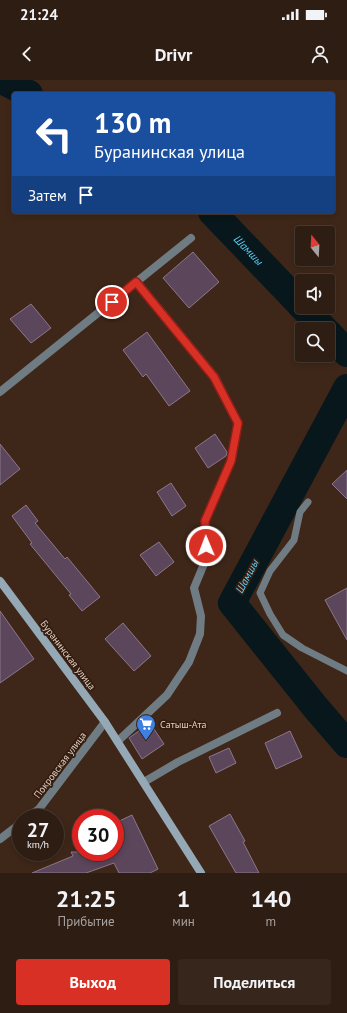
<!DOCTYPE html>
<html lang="ru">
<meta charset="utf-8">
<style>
body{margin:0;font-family:"PT Sans",sans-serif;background:#36261c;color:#f1f3f6;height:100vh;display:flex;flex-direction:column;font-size:15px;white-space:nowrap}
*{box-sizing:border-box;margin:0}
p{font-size:13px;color:#a7a2a0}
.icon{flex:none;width:22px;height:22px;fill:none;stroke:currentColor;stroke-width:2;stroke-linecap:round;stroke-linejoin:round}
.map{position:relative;height:793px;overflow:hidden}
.panel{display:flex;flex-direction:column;background:#2e1d13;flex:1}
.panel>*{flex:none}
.top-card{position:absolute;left:12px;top:12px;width:323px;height:122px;border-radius:4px;box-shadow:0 2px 6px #0003,0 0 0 1px #493b33;background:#1a4fa0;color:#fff;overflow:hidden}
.needle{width:26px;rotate:342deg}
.controls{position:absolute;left:295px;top:146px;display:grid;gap:8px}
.controls a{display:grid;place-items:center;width:40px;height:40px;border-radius:4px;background:#2e1d13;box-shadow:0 2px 6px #0003,0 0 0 1px #493b33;font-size:20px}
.speed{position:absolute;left:12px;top:729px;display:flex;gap:8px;font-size:20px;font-weight:700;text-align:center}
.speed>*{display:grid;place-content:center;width:52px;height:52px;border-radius:50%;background:#2e1d13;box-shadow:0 2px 6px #0003,0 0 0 1px #493b33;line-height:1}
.speed small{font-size:10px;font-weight:400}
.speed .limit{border:6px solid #d22;background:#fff;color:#111}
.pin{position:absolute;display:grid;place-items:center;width:34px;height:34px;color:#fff;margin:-17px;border:2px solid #fff;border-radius:50%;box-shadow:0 1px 4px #0007}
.me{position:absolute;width:44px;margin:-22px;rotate:359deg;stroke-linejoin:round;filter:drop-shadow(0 0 3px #0008)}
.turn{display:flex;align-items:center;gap:14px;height:84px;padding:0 16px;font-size:18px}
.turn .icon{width:52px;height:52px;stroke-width:2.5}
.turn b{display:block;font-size:28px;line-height:34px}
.then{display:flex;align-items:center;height:38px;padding:0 16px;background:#0003;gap:8px;font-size:15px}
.eta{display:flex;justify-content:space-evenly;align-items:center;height:68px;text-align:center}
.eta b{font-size:24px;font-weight:600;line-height:28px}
.action{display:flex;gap:8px;margin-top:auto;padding:8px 16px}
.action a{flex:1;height:46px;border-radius:4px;background:#d93025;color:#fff;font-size:16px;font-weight:600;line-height:46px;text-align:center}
.action a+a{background:#36261c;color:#f1f3f6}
.status{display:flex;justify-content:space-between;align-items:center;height:28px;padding:0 20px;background:#2e1d13;direction:ltr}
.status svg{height:11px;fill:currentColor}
header{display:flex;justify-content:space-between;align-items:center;height:52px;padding:0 16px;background:#2e1d13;font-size:18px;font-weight:600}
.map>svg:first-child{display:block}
</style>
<div class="status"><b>21:24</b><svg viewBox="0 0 49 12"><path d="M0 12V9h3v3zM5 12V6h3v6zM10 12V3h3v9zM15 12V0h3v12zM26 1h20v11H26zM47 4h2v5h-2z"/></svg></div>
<header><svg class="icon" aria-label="back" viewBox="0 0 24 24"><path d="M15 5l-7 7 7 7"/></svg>Drivr<svg class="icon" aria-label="person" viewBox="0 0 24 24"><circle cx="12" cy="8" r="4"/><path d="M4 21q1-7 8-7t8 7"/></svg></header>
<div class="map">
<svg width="347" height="793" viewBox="0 0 347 793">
<rect width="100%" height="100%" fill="#3e2719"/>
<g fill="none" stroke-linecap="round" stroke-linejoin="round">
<!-- river -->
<g stroke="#08171c" stroke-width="28">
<polyline points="2,0 29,14"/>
<path id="s1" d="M212,132L302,226"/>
<polyline points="303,227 324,249"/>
<polyline points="328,253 347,273"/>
<polyline points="347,308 232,523 316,628 347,664"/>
</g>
</g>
<!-- building -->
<g fill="#5b465b" stroke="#8d768c">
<polygon points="193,172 219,202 189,228 163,198"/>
<polygon points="31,224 51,248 31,263 10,239"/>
<polygon points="147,252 190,311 169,326 146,294 143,297 123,270"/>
<polygon points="215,354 227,372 226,376 208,388 195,368"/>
<polygon points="0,364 20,389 0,405"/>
<polygon points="347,390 347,419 332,404"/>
<polygon points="171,403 186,426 172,436 157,412"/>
<polygon points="26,425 38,441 35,443 65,479 67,477 100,517 82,531 69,515 71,514 30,464 32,463 12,436"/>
<polygon points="159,462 174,482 156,496 140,475"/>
<polygon points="347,508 347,560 325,520"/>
<polygon points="0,531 34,579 0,603"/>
<polygon points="123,543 151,576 134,591 105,559"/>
<polygon points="150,643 164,664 142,679 129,658"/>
<polygon points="290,651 302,677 276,689 265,663"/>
<polygon points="229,668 236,683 216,693 209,677"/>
<polygon points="230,734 245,761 243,762 259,793 236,793 209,746"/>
<polygon points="132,735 158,789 150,793 119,793 114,783 86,793 32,793 73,776 71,772 115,772 115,743"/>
</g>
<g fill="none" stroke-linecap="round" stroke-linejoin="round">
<!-- service -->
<polyline stroke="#707c84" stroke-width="7" points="308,422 300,432 294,460 270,491 260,513 270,534 283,555 302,568 347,591"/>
<!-- minor -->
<g stroke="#707c84" stroke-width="8">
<polyline points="0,312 191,158"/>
<polyline points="118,661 167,615 189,582 200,554 201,536 194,508 206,479 205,441 231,381 238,343 215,297 137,202"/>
<polyline points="144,702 178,682 277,633"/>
</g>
<!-- tertiary -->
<g stroke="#707c84" stroke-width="8">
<polyline points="27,738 39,729 105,642"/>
<polyline points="0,759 21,743"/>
</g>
<!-- secondary -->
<polyline stroke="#95a8b6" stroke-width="8" points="0,501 105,642 201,793"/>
</g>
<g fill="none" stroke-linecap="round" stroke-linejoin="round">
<defs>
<polyline id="route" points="112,222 136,202 214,297 238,343 231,381 205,441 206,466"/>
</defs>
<!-- route casing -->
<use href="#route" stroke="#8d1f18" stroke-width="10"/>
<!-- route -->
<use href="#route" stroke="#d93025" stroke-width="7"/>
</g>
<!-- icons -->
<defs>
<symbol id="supermarket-pin" viewBox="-11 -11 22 30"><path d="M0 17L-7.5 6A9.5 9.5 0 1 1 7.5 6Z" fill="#3f7fe0" stroke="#341d0f"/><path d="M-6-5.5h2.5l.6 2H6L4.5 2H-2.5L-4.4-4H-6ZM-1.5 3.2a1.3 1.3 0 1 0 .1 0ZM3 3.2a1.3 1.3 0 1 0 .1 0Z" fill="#fff"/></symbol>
</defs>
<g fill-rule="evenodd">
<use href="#supermarket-pin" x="135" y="633" width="22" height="30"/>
</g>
<g text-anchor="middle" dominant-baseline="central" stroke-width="3.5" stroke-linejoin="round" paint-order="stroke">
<!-- street labels -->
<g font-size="10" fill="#dfcfc6" stroke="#341d0f">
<text transform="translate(68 575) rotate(53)">Буранинская улица</text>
<text transform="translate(60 685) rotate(-53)">Покровская улица</text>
</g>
<!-- poi labels -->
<g font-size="10" fill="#dfcfc6" stroke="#341d0f" text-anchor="start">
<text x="160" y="644">Сатыш-Ата</text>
</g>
<!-- water labels -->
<g font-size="11" font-style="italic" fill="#5dd2f9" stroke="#341d0f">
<text stroke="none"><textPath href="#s1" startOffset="53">Шамшы</textPath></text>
<text transform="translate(247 496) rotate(-62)">Шамшы</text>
</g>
</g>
</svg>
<div class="controls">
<a><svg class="needle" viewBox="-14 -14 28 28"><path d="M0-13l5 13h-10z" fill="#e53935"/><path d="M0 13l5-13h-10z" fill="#a7a2a0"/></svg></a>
<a><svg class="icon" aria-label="sound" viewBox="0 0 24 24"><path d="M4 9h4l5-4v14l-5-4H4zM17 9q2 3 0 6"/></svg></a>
<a><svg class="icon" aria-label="search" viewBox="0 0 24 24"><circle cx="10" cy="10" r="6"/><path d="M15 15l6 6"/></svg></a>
</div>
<div class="speed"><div>27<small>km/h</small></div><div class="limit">30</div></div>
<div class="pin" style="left:112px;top:222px;background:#d93025"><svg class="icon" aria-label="arrive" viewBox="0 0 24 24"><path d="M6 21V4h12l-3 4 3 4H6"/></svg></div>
<svg class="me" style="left:206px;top:466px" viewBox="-20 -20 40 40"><circle r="17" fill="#d93025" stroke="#fff" stroke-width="3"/><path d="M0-11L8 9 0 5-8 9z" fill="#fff"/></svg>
<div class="top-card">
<div class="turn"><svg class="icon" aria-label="left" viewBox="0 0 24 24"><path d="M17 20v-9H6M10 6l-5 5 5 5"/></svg><div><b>130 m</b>Буранинская улица</div></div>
<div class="then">Затем<svg class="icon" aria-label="arrive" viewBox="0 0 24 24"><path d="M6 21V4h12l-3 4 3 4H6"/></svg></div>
</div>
</div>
<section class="panel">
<div class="eta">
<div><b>21:25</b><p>Прибытие</p></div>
<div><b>1</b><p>мин</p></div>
<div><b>140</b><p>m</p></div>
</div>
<div class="action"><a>Выход</a><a>Поделиться</a></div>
</section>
